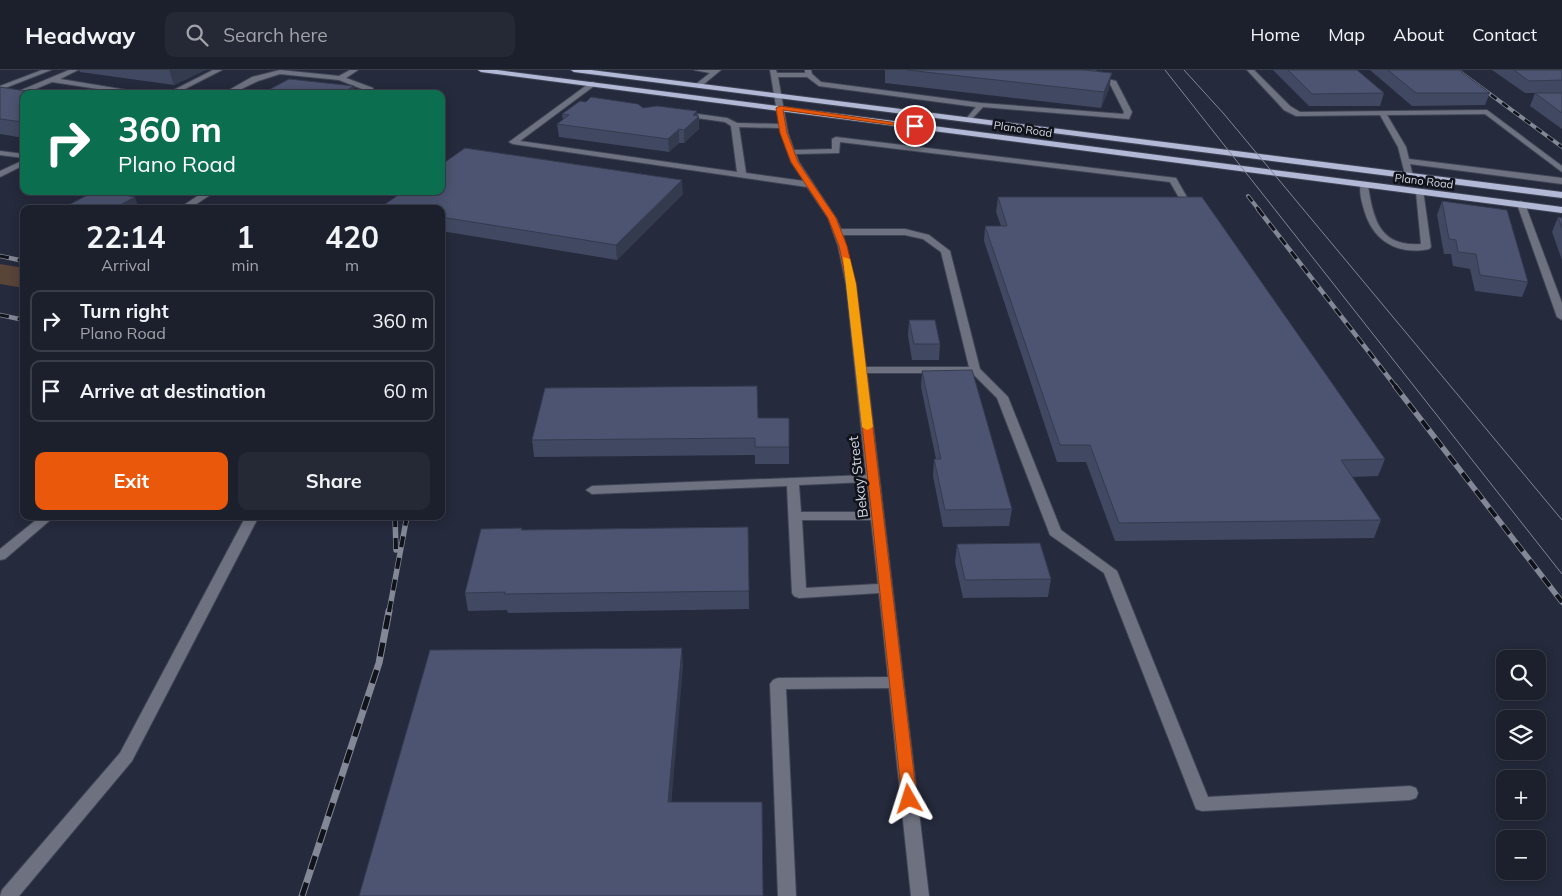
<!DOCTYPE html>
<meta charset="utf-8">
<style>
body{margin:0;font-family:Mulish,sans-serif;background:#252835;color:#f1f3f6;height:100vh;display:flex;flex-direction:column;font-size:19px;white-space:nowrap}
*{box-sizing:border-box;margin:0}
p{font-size:16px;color:#a0a3aa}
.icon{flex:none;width:28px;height:28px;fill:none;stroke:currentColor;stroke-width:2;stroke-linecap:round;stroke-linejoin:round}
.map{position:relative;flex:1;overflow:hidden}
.sheet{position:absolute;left:20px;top:135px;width:425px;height:315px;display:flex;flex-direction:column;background:#1c202d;border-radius:10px;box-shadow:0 2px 12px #0003,0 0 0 1px #3a3e49}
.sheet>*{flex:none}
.top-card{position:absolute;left:20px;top:20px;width:425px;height:105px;border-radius:10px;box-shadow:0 2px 12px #0003,0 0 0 1px #3a3e49;background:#0b6e4f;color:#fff;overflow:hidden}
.controls{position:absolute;left:1496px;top:580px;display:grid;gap:10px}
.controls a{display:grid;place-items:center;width:50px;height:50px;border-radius:10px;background:#1c202d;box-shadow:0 2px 12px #0003,0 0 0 1px #3a3e49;font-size:25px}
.pin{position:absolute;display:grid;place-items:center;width:42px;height:42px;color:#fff;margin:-21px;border:2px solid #fff;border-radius:50%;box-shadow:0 1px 5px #0007}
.me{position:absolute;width:55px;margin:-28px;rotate:354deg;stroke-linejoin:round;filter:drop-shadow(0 0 4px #0008)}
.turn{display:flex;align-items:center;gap:18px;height:105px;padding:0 15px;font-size:22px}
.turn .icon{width:65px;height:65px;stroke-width:2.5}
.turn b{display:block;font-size:35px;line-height:42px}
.eta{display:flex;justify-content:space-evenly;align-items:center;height:85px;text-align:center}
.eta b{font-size:30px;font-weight:700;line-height:35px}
.primary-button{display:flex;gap:10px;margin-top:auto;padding:10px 15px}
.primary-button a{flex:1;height:58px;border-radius:10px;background:#ea580c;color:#fff;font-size:20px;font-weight:700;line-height:58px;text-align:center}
.primary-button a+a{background:#252835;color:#f1f3f6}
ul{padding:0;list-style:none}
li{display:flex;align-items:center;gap:15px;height:62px;margin:0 10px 8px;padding:0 5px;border:2px solid #3a3e49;border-radius:10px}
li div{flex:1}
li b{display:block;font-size:19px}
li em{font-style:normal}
header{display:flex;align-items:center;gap:30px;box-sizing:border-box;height:70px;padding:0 25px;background:#1c202d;border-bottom:1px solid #3a3e49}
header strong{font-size:24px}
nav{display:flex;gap:28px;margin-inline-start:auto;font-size:18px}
.search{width:350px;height:45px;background:#252835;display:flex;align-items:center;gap:12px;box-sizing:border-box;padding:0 18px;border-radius:10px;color:#a0a3aa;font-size:19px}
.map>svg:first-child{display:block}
</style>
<header>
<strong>Headway</strong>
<div class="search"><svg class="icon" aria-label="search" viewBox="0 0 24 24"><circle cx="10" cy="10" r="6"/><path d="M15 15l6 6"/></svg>Search here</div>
<nav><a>Home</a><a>Map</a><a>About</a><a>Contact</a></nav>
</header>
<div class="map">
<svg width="1562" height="826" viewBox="0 0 1562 826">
<rect width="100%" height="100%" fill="#252a3c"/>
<!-- green -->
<polygon fill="#594438" points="0,194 24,198 24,218 0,214"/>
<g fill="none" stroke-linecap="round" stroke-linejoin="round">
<defs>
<g id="minor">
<polygon points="42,0 51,0 0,20 0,16"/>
<polygon points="69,0 78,0 60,9 151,24 131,24 52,12 0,34 0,29"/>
<polygon points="213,0 222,0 175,24 166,24"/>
<polygon points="280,0 339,6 350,0 358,0 346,8 373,18 375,24 367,24 367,21 339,10 280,4 258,11 231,24 222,24 252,7"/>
<polygon points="694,0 721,0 699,18 695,16 696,14 710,3"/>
<path d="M770,0H776L777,3H805V0H811L812,4L821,12L981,33L1123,44L1124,42L1110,14L1090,8L1094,6L1116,11L1132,42L1129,49L983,37L969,52L965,50L976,37L819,16L807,7H778L788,63L794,80L832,79V69L836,67L1176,108L1188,129L1187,131H1181L1170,112L840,72L839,83L796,84L799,92L836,148L841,159H905L929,165L950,181L980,299L1008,327L1061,460L1117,501L1208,727L1410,716L1416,718L1418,723L1416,728L1410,730L1202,741L1196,739L1104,503L1050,465L997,328L972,303H867L929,826H911L889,618L786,619L796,826H778L770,614L773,610L778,608L888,607L879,523L799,528L794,526L792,523L787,416L592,424L586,420L592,416L866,405L846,214L838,176L828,148L807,117L513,74L509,72L591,12H594V16L520,71L737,102L731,56L725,52L683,46L679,44L683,42L727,48L737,53L779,54ZM739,57L779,58L791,92L804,111L746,103ZM843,165H905L923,169L941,182L969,297H866L856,214ZM867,412L870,442H801L799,415ZM802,450H871L878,514L806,518Z"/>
<polygon points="1247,0 1254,0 1290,36 1300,42 1487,40 1562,96 1562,102 1485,44 1387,45 1406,77 1409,89 1562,108 1562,114 1410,94 1413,106 1406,108 1398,77 1380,45 1296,46 1284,40"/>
<polygon points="0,81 24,84 24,88 0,85"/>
<polygon points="24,90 24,95 0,107 0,101"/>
<path d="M1361,113L1368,115C1373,150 1380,177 1421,174L1416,122L1423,120L1431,177L1429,179C1395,186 1371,169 1363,136C1361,129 1359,120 1361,113Z"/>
<polygon points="67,121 87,121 104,126 83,139 72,139 91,127"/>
<polygon points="205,121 216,121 189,139 178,139"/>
<polygon points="1521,131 1525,134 1562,233 1562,250 1557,247 1517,134"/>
<polygon points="41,446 55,446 5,489 0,490 0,479"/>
<polygon points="246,446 259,446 132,691 19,826 0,826 2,820 120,683"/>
</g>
<g id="major">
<polygon points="478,0 497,0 1562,137 1562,143 481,2"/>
<polygon points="571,0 591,0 1562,122 1562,128 574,2"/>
</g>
</defs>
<!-- minor casing -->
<use href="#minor" stroke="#404556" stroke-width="2"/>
<!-- major casing -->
<use href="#major" stroke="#404556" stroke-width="2"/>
<!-- minor -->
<use href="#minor" fill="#6e7280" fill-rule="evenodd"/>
<!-- major -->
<use href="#major" fill="#b1b9d6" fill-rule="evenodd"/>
<!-- tram -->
<g stroke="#838796" stroke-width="1">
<polyline points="1165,0 1562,504"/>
<polyline points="1184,0 1224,44 1562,450"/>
</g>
<defs>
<g id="rail-far3">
<polyline points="1457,0 1562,77"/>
<polyline points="1248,126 1259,140"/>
</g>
<g id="rail-far2">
<polyline points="1258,139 1396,317"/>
<polyline points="0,186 24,191"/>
<polyline points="0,245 24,250"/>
</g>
<g id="rail-far1">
<polyline points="1395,316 1562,532"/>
<polyline points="395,446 396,480"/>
<polyline points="389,542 407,446"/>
</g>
<polyline id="rail" points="302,826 379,593 389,541"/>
</defs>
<!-- rail-far3 casing -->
<use href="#rail-far3" stroke="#838796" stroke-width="4"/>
<!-- rail-far2 casing -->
<use href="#rail-far2" stroke="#838796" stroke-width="4.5"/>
<!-- rail-far1 casing -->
<use href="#rail-far1" stroke="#838796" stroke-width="5.5"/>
<!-- rail casing -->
<use href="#rail" stroke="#838796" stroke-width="7"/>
<!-- rail-far3 -->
<use href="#rail-far3" stroke="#11131b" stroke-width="2.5" stroke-dasharray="7" stroke-linecap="butt"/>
<!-- rail-far2 -->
<use href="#rail-far2" stroke="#11131b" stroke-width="3" stroke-dasharray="9" stroke-linecap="butt"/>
<!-- rail-far1 -->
<use href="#rail-far1" stroke="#11131b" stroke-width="4" stroke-dasharray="11" stroke-linecap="butt"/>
<!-- rail -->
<use href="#rail" stroke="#11131b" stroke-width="5" stroke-dasharray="14" stroke-linecap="butt"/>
</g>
<!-- wall -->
<g fill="#414861">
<polygon points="79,0 205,0 174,15 80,2"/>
<polygon points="885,0 1097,0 1096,1 1109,19 1101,38 885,13"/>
<polygon points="1273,0 1357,0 1384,23 1380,36 1309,36"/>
<polygon points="1370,0 1459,0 1490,23 1485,35 1412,36"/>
<polygon points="1492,0 1562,0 1562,23 1525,23"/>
<polygon points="0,17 24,24 24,68 0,64"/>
<polygon points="1535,23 1562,23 1562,59 1530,36"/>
<polygon points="643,38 697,41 699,59 684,73 679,73 669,82 559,67 557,54 563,50 562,44"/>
<polygon points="169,121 202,121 195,126"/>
<polygon points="683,124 617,190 441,161 441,139 382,139 381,137"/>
<polygon points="998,127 1385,389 1378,406 1352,407 1381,450 1374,468 1115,471 1086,392 1057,392 984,171 985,156 1001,156 996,142"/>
<polygon points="1442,131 1528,212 1522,227 1475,221 1470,199 1453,196 1451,184 1444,184 1437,145"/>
<polygon points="1558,147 1562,148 1562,190 1552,162"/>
<polygon points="909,250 940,274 939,290 912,290 908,266"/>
<polygon points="922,301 1012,439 1009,456 943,457 933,406 934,389 936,389 921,317"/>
<polygon points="758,348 789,377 789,394 755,394 755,385 534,387 532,370"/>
<polygon points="748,457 749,539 508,543 507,540 468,541 465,523 522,458 522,460"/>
<polygon points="957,474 1051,509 1048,527 963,528 955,492"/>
</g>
<!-- shaded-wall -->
<g fill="#353b4f">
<polygon points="169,0 205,0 174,15"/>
<polygon points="1112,3 1109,19 1101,38 1104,22"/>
<polygon points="354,16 355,24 340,24"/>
<polygon points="697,41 698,47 699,46 699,59 684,73 684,60 693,45"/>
<polygon points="679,59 679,73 669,82 668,69"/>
<polygon points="682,110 683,124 617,190 616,175"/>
<polygon points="193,121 202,121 195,126"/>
<polygon points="135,127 139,139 113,139"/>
<polygon points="682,578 683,596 670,750 668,732"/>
</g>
<!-- building -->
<g fill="#4c5471" stroke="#353b4f">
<polygon points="907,0 1084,0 1112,3 1104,22"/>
<polygon points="1288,0 1357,0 1384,23 1312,24"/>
<polygon points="1388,0 1459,0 1490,23 1416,23"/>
<polygon points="1514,0 1562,0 1562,10 1529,11"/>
<polygon points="289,9 354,16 340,24 261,24"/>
<polygon points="0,17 46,24 24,24 24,52 0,49"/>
<polygon points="1535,23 1562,23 1562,43"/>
<polygon points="591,27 638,34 643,38 657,36 697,41 693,45 699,46 684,60 679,59 668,69 557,54 569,45 562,44 580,31 586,32"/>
<polygon points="465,78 682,110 616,175 441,147 441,139 392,139 381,137 404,121 441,121 441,95"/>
<polygon points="95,121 102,121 135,127 113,139 67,139 63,138"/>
<polygon points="998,127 1202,127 1385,389 1341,390 1381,450 1119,453 1090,375 1060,375 985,156 1007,156"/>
<polygon points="1442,131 1507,140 1528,212 1480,205 1476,184 1458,182 1456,170 1449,169"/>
<polygon points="1558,147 1562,148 1562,158"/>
<polygon points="909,250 935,250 940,274 914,274"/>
<polygon points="972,300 1012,439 945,440 934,389 941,389 922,301"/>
<polygon points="757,316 758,348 789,348 789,377 755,377 755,368 532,370 545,318"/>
<polygon points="748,457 749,521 504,524 505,522 465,523 481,459 522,458 521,460"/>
<polygon points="1040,473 1051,509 965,510 957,474"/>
<polygon points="682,578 668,732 762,732 763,826 359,826 430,580"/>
</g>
<!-- route -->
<polygon fill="#ea580c" stroke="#983908" points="780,36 918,56 915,58 783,40 787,63 798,92 836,148 847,176 856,214 917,729 915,733 909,735 904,733 902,729 847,214 839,176 828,148 791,92 780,63 776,38"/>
<!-- slow -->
<polygon fill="#f59e0b" points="843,187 850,189 856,214 873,357 867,360 862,357"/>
<g text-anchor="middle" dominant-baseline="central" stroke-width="5" stroke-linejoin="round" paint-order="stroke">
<!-- far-street labels -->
<g font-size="11" fill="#d0d4e0" stroke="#11131b">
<text transform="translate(1023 59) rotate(8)">Plano Road</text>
<text transform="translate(1424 111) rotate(7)">Plano Road</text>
</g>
<!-- street labels -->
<g font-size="14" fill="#d0d4e0" stroke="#11131b">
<text transform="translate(858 407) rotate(-97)">Bekay Street</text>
</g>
</g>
</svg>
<div class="controls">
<a><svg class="icon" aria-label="search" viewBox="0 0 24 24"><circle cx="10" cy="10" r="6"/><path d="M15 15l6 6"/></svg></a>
<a><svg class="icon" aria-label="layers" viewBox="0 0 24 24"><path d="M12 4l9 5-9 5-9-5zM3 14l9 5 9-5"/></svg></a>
<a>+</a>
<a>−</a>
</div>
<div class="pin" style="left:915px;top:56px;background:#d93025"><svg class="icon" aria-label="arrive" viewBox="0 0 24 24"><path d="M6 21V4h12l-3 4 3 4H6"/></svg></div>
<svg class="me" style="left:909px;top:729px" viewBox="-20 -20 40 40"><path d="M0-17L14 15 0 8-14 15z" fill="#ea580c" stroke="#fff" stroke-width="4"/></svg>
<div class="top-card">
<div class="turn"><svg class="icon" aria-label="right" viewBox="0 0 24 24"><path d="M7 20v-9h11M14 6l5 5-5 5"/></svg><div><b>360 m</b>Plano Road</div></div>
</div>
<section class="sheet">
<div class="eta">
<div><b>22:14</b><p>Arrival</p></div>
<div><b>1</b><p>min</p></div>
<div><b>420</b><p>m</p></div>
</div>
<ul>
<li><svg class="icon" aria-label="right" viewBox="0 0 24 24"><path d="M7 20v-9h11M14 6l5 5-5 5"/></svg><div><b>Turn right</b><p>Plano Road</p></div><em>360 m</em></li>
<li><svg class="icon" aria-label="arrive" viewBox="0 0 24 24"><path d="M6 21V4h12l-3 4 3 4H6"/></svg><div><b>Arrive at destination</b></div><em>60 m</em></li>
</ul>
<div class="primary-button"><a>Exit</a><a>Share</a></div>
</section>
</div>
